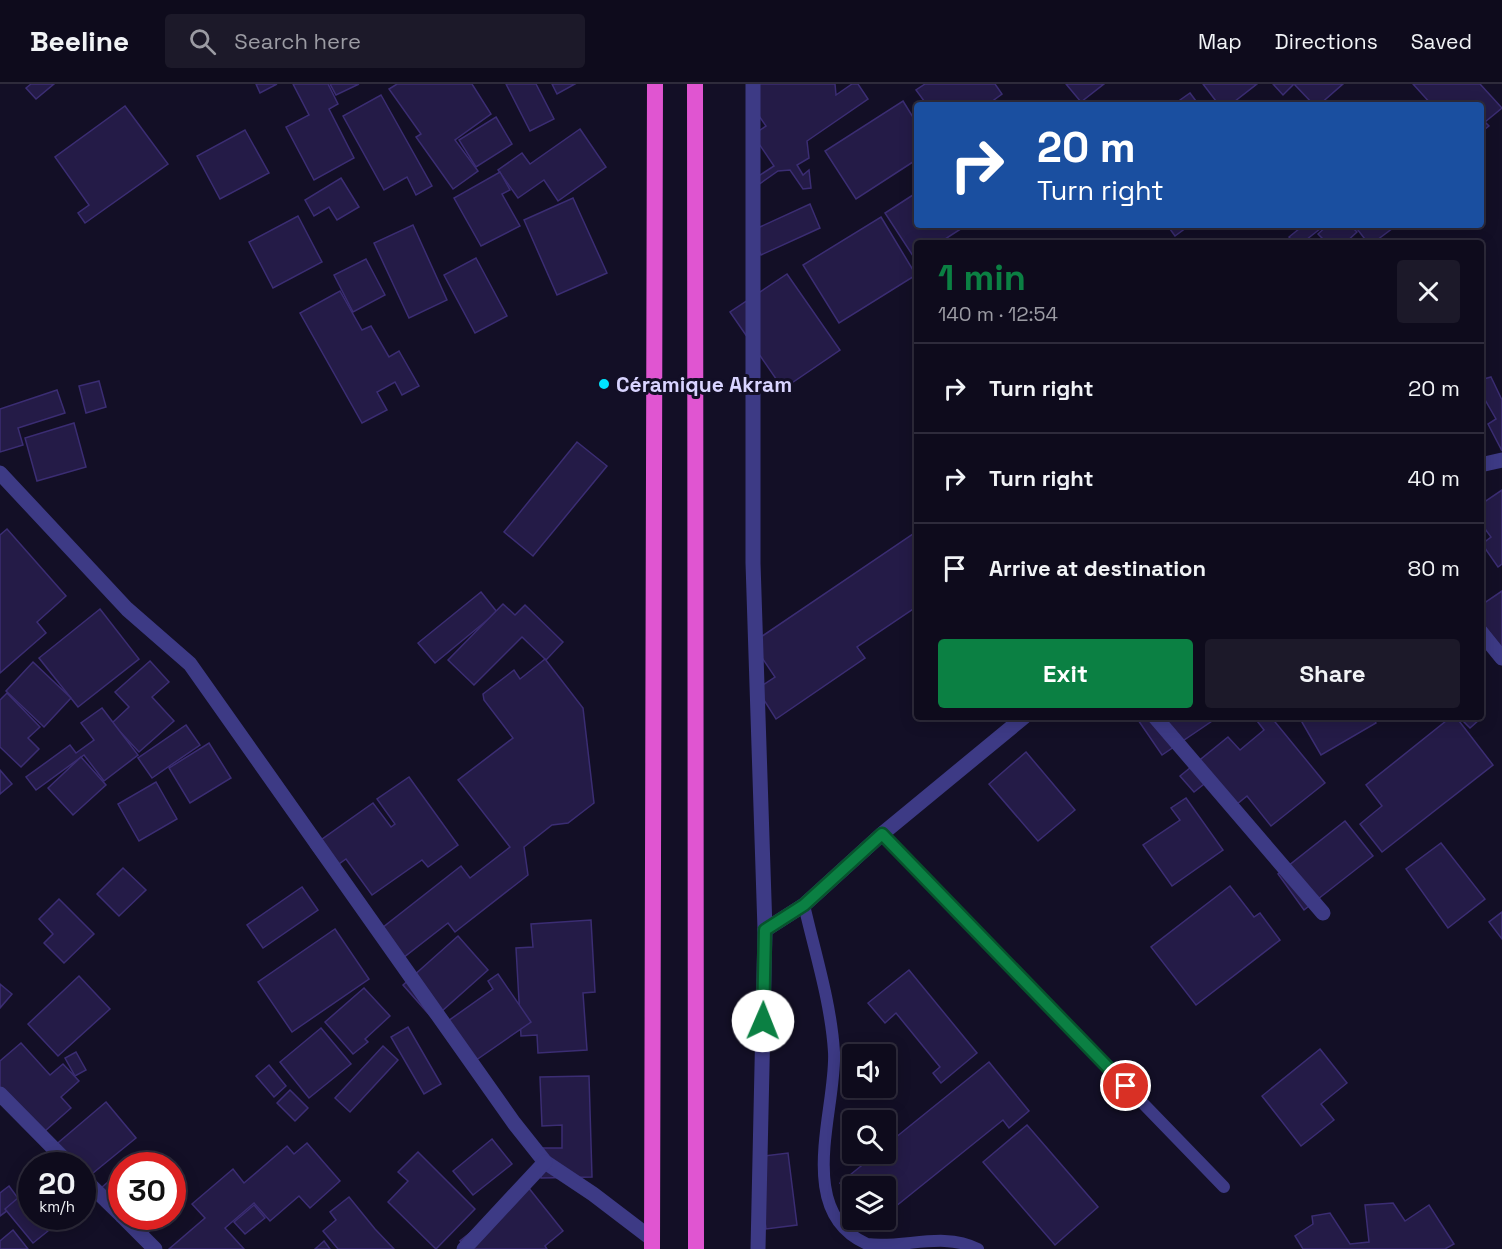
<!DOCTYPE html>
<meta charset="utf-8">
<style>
body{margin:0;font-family:"Space Grotesk",sans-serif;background:#1c1929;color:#f1f3f6;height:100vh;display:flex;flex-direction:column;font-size:22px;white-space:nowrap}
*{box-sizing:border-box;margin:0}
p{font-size:20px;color:#9b9ba3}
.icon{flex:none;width:33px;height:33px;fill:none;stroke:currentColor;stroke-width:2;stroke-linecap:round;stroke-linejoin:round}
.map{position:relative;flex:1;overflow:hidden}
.sheet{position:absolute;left:914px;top:156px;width:570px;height:480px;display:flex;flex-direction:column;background:#0e0b1c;border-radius:6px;box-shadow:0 3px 15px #0003,0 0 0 2px #2e2b3b}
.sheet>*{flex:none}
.top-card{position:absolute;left:914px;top:18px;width:570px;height:126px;border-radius:6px;box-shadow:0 3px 15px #0003,0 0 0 2px #2e2b3b;background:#1a4fa0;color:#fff;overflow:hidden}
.buttons{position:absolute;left:842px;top:960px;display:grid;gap:12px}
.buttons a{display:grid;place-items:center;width:54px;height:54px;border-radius:6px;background:#0e0b1c;box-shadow:0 3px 15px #0003,0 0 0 2px #2e2b3b;font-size:30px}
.speed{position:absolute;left:18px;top:1068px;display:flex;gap:12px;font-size:30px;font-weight:700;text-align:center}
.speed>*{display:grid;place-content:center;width:78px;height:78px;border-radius:50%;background:#0e0b1c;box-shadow:0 3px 15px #0003,0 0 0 2px #2e2b3b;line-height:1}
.speed small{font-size:15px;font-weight:400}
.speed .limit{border:9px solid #d22;background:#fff;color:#111}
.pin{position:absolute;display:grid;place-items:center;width:51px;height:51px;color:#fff;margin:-26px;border:3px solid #fff;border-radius:50%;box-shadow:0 2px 6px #0007}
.me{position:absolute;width:66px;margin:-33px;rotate:1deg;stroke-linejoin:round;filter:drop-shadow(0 0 4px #0008)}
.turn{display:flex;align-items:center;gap:21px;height:126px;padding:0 24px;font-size:27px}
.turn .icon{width:78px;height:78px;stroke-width:2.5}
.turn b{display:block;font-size:42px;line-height:51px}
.round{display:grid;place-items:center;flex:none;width:63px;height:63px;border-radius:6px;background:#1c1929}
.head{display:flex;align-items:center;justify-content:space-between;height:102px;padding:0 24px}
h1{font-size:36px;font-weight:800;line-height:45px;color:#0b8043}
.button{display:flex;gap:12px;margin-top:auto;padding:12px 24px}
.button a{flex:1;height:69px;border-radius:6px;background:#0b8043;color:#fff;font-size:24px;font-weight:800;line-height:69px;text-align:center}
.button a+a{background:#1c1929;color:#f1f3f6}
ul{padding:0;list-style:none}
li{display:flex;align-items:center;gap:18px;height:90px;padding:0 24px;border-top:2px solid #2e2b3b}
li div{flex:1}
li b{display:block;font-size:22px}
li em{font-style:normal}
header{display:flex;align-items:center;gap:36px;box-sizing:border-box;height:84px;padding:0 30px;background:#0e0b1c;border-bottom:2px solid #2e2b3b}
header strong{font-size:28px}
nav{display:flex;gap:33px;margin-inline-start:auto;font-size:21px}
.search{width:420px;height:54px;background:#1c1929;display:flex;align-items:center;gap:15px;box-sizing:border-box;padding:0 21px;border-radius:6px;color:#9b9ba3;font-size:22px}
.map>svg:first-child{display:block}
</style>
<header>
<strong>Beeline</strong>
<div class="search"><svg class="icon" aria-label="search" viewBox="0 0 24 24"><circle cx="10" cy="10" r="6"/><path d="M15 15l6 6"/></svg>Search here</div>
<nav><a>Map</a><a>Directions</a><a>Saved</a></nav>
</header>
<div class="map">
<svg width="1502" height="1165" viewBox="0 0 1502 1165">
<rect width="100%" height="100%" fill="#130f26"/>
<!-- building -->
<g fill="#241b47" stroke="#3b2d73" stroke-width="1.5">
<polygon points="31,0 54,0 36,15 26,4"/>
<polygon points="256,0 277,0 260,9"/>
<polygon points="293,0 328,0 338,20 329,25 354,74 314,96 286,43 309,31"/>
<polygon points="330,0 359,0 336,11"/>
<polygon points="397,0 472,0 491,30 455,56 478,87 453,105 416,53 421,50 389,5"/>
<polygon points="506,0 536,0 554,35 530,47"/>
<polygon points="552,0 575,0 557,10"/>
<polygon points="755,0 835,0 836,11 852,0 858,0 868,15 807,57 809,74 797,81 803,91 809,86 811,104 803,105 790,86 778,87 758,101 757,93 774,82 753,51 766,42 759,32"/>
<polygon points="925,0 995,0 1002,10 987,21 927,21 916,6"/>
<polygon points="1066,0 1104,0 1081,18"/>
<polygon points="1203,0 1257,0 1230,21 1219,21"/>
<polygon points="1273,0 1343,0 1319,21 1314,21 1294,0 1283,11"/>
<polygon points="1413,0 1480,0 1502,24 1485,38 1489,42 1480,49 1480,21 1432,21"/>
<polygon points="1190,9 1199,21 1173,21"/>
<polygon points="381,11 432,102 416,111 407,93 384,106 343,32"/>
<polygon points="903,17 916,38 916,76 856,115 825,67"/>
<polygon points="125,22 168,80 85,139 78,129 89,121 55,73"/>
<polygon points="496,33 512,60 476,83 459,56"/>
<polygon points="580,45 606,83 558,117 544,96 518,114 498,86 522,69 530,80"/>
<polygon points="245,46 269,89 220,115 197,72"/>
<polygon points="500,88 510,106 502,110 520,142 481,162 454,114"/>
<polygon points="341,94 359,123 337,136 329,123 314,132 305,116"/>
<polygon points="916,109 916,141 967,141 939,159 916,159 915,175 885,129"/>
<polygon points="573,114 607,189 557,211 524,136"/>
<polygon points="810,120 820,144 761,171 751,147"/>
<polygon points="298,132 322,178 273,204 249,158"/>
<polygon points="881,133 916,191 839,239 803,181"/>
<polygon points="413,141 447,216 409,234 374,159"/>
<polygon points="1167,141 1190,141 1175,152"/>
<polygon points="1298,141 1325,141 1302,159 1294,159 1289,153 1300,144"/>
<polygon points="1328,141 1350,141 1357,148 1345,159 1327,159 1318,150"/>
<polygon points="1354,141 1397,141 1373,159 1368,159"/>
<polygon points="476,174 507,232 475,249 444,191"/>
<polygon points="366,175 385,211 353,228 334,191"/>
<polygon points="787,190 840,266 783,305 730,228"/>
<polygon points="340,207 362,246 371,242 389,273 399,267 419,302 402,311 395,298 377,308 387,326 362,339 300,229"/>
<polygon points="1491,293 1502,316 1502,367 1488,340 1496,335 1480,307 1480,296"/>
<polygon points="99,297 106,323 86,329 79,302"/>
<polygon points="57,306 65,329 18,344 23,361 0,368 0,325"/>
<polygon points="74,339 86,383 37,397 25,354"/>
<polygon points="577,358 607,382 533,472 504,448"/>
<polygon points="1502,406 1502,480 1498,483 1482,460 1491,453 1480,438 1480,421"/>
<polygon points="7,445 66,512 37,538 46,549 0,589 0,451"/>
<polygon points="916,448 916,523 857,563 865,574 776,635 757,605 775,593 752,559"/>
<polygon points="1502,507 1502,565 1480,536 1480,522"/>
<polygon points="481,508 497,528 435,579 418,559"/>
<polygon points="503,520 515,531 525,521 563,558 546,576 522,553 474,601 448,576"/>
<polygon points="100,525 139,575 78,623 39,574"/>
<polygon points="545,575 583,624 594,719 568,739 552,741 524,763 528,791 455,848 448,839 399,877 382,844 461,782 470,794 510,763 458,696 513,654 484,616 483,610 514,586 520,595"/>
<polygon points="150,577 169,598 152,613 174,637 139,668 112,639 129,623 115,608"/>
<polygon points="33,578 71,614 44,643 6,607"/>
<polygon points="7,609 40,643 28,654 39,665 21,683 0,663 0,616"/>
<polygon points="102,624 138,671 104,697 84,671 36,706 26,693 70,661 76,669 94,656 81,639"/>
<polygon points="1136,633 1218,633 1162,671"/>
<polygon points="1254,633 1271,633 1325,699 1271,742 1247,712 1231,725 1208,697 1194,708 1180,692 1228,653 1240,666 1264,646"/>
<polygon points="1299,633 1373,633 1376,639 1321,671"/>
<polygon points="1451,633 1456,633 1493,681 1382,768 1360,740 1382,722 1366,701"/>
<polygon points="1459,633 1477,633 1480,635 1470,644"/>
<polygon points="186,641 200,661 152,694 138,674"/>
<polygon points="209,659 231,694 190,719 169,684"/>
<polygon points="1026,668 1075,726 1038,757 989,700"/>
<polygon points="81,673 106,701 73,731 48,704"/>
<polygon points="0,686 12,700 0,710"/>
<polygon points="409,693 458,761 428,783 422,776 372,811 346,775 329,787 311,763 373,719 391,743 395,740 377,715"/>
<polygon points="156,698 177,735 139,757 118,720"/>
<polygon points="1186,714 1223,766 1172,802 1143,761 1180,736 1171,724"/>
<polygon points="1345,737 1373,772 1304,826 1278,790"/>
<polygon points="1441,759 1485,815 1448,844 1406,785"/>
<polygon points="123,784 146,806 119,832 97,810"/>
<polygon points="1230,802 1254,833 1260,829 1280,856 1196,921 1151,863"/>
<polygon points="302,803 318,826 263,864 247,841"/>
<polygon points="59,815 94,850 64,879 44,859 53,850 39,835"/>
<polygon points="1502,828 1502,855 1489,838"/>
<polygon points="591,836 595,908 583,909 587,966 538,969 537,951 521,952 516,864 533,863 531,840"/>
<polygon points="335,845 369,895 292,948 258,898"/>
<polygon points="458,852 488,886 433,935 403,901"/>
<polygon points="909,886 977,969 941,999 933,989 940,983 896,929 885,939 868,919"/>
<polygon points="498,890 531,938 469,981 441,942 493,905 488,897"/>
<polygon points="79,892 110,925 58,972 28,940"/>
<polygon points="0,900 12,910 0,924"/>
<polygon points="364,904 390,932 365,955 368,958 353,970 325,938"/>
<polygon points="408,943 441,1000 424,1010 391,953"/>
<polygon points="321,944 351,980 309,1014 280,978"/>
<polygon points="21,959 50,991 63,980 79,997 61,1013 71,1024 36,1055 0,1014 0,977"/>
<polygon points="383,962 398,976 350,1028 335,1014"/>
<polygon points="1320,965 1347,999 1321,1020 1334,1036 1301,1062 1262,1012"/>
<polygon points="76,968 86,986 75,992 65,974"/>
<polygon points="989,978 1029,1027 1009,1044 1003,1036 885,1131 885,1102 852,1102 852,1114 840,1099 876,1070 885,1070 885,1062"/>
<polygon points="269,981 286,1002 274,1013 256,992"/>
<polygon points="589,992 592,1093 541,1094 540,1064 562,1064 562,1041 542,1042 540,993"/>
<polygon points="290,1006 308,1024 295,1037 277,1019"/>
<polygon points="106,1018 136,1054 82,1098 82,1082 57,1082 46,1069"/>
<polygon points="1027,1041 1098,1123 1055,1161 983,1078"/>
<polygon points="492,1055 512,1080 473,1111 453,1087"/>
<polygon points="307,1059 340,1097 310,1124 299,1112 270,1137 254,1119 225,1144 244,1165 169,1165 205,1134 192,1120 233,1085 244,1099 287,1062 294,1070"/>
<polygon points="418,1068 475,1125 436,1165 388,1118 408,1097 398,1088"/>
<polygon points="788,1069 797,1141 766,1145 757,1073"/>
<polygon points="136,1073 144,1082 126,1082"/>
<polygon points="122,1086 122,1127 101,1104"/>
<polygon points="9,1102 20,1117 0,1132 0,1109"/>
<polygon points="528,1103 563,1147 545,1162 547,1165 466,1165 460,1157"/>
<polygon points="172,1108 182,1119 172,1127"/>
<polygon points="19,1113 32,1128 32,1132 36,1132 48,1147 33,1159 5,1125"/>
<polygon points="349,1113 375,1145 394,1165 338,1165 323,1147 336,1136 330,1128"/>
<polygon points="1393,1119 1405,1137 1429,1121 1454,1160 1445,1165 1303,1165 1295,1152 1313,1140 1312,1132 1330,1129 1350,1160 1369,1158 1365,1121"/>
<polygon points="254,1121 265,1134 245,1150 234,1138"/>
<polygon points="138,1132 166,1132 145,1151 132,1138"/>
<polygon points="13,1146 28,1165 0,1165 0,1157"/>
<polygon points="324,1157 330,1165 315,1165"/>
</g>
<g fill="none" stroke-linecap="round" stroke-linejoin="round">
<!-- service -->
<g stroke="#3d3a85" stroke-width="12">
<polyline points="882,750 1224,1103"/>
<path d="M804,821C815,869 831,919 834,968C837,1024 793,1128 867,1160C904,1165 942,1147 978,1165"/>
</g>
<!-- minor -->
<g stroke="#3d3a85" stroke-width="15">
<polyline points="753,0 753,479 765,846 758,1165"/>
<polyline points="1480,381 1502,376"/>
<polyline points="0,389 127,525 190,580 514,1039 545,1078 593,1110 652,1155"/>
<polyline points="1480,547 1502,574"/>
<polyline points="1155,633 1323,829"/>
<polyline points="765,846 804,821 882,750 1024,633"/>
<polyline points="0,1010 71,1082"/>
<polyline points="82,1093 122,1132"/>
<polyline points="122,1132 155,1165"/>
<polyline points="464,1165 545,1078"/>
</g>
<!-- trunk -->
<g stroke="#e055d1" stroke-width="16">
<polyline points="695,0 696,1165"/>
<polyline points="652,1165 655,0"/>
</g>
</g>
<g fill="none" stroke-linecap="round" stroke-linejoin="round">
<defs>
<polyline id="route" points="763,937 765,846 804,821 882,750 1126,1002"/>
</defs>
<!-- route casing -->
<use href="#route" stroke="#07532c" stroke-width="15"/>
<!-- route -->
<use href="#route" stroke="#0b8043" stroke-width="10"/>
</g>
<!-- markers -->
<circle fill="#00e5ff" stroke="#130f26" stroke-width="2" cx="604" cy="300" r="6"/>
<g text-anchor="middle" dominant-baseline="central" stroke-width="6" stroke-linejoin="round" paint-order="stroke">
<!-- poi labels -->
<g font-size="21" font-weight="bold" fill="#d9d4ff" stroke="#130f26" text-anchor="start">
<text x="616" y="300">Céramique Akram</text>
</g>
</g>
</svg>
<div class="buttons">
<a><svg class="icon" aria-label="sound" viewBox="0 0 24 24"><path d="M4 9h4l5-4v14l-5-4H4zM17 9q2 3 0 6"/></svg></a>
<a><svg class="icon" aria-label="search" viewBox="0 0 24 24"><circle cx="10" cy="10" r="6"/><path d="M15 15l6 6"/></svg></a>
<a><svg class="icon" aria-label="layers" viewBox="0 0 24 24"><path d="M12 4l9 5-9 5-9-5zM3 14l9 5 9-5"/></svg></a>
</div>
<div class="speed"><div>20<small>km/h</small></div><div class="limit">30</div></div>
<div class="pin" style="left:1126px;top:1002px;background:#d93025"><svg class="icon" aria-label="arrive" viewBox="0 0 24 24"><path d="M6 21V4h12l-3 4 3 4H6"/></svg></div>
<svg class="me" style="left:763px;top:937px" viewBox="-20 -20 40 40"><circle r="19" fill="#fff"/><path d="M0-13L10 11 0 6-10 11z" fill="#0b8043"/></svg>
<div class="top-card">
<div class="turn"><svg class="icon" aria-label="right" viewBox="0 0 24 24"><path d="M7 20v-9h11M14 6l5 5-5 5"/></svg><div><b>20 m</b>Turn right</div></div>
</div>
<section class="sheet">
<div class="head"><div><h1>1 min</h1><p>140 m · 12:54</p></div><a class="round"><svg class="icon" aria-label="close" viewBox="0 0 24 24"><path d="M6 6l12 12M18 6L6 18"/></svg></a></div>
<ul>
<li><svg class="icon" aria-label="right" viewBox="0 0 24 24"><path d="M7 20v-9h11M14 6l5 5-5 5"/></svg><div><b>Turn right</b></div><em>20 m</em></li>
<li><svg class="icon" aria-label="right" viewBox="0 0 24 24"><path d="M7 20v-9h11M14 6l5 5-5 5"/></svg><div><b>Turn right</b></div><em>40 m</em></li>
<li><svg class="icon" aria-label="arrive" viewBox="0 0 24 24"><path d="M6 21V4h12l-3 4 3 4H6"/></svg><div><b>Arrive at destination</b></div><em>80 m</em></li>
</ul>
<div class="button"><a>Exit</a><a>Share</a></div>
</section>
</div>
